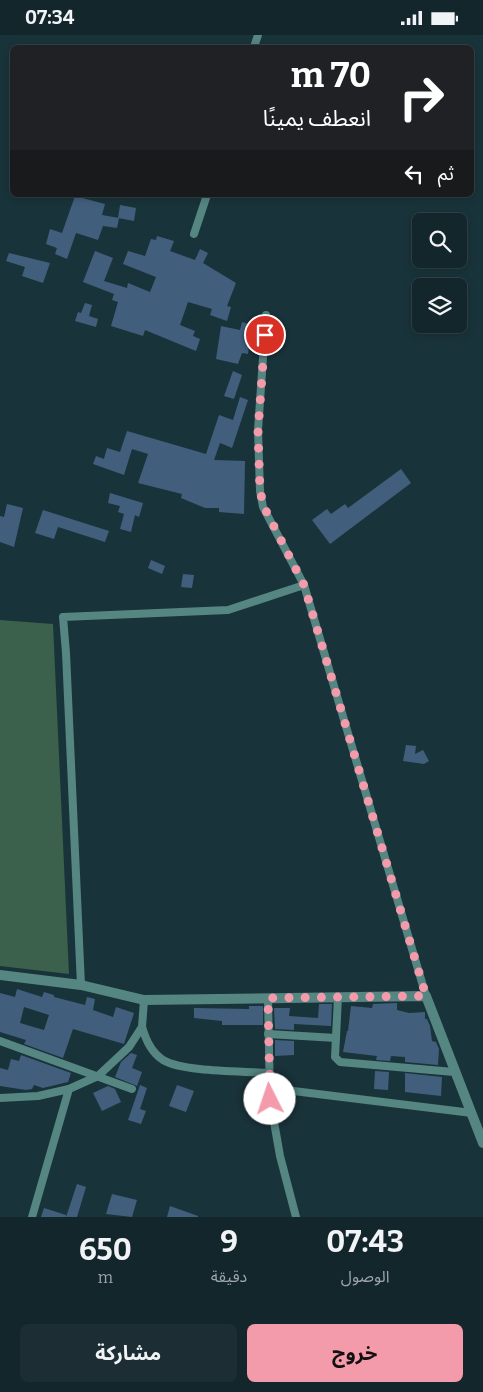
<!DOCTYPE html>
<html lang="ar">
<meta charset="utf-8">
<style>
body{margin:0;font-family:Bitter,"Noto Sans Arabic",serif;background:#1c2e34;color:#f1f3f6;direction:rtl;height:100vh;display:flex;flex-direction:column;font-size:19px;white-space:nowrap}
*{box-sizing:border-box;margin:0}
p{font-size:16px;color:#9da5a9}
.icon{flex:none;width:28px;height:28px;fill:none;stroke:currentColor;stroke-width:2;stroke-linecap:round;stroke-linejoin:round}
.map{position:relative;height:1182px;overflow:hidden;direction:ltr}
.drawer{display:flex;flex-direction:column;background:#13262c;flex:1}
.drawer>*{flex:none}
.hud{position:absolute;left:10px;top:10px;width:464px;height:152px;border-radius:8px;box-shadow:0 2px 8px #0003,0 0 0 1px #324348;direction:rtl;background:#202124;color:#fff;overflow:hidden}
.buttons{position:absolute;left:412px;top:178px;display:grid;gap:10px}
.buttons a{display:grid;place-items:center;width:55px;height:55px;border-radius:8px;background:#13262c;box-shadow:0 2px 8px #0003,0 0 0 1px #324348;font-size:25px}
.pin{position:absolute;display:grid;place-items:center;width:42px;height:42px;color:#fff;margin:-21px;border:2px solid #fff;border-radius:50%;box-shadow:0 1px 5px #0007}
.me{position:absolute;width:55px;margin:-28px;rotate:356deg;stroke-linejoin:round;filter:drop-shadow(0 0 4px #0008)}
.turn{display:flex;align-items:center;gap:18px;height:105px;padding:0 20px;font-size:22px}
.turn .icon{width:65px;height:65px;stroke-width:2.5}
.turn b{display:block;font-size:35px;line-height:42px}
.then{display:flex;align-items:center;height:48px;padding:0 20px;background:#0003;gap:10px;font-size:19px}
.eta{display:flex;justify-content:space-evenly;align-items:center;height:85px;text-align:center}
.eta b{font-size:30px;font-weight:700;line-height:35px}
.button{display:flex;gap:10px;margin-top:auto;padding:10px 20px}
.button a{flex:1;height:58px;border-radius:8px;background:#f39aab;color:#111;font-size:20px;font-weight:700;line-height:58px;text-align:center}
.button a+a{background:#1c2e34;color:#f1f3f6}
.status{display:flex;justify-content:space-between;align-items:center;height:35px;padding:0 25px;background:#13262c;direction:ltr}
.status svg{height:14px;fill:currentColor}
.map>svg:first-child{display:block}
</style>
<div class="status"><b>07:34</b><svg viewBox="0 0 49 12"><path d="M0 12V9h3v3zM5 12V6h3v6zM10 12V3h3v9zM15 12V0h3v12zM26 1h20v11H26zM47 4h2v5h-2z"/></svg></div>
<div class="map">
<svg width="483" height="1182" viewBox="0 0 483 1182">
<rect width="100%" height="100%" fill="#19333a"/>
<!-- green -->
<polygon fill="#3b604b" points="0,585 53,589 69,939 0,931"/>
<!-- building -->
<g fill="#415f7d" fill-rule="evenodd">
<polygon points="75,161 105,169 102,180 119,183 117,193 103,191 98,205 76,198 67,224 55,219 57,213 46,209 50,194 62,198"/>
<polygon points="120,170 136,173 134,186 118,183"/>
<polygon points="157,201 174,206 170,216 195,225 200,214 208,218 203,228 236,248 227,271 231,272 227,286 210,280 212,274 188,267 180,290 195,296 193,301 200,304 196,316 145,295 143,301 111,291 118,267 112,265 114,259 83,247 95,216 113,223 104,246 127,253 128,248 150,257 156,242 123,229 128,216 145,221 151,204 156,205"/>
<polygon points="9,218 50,228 43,248 22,241 25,232 6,226"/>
<polygon points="85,268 92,270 89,281 98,284 96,292 75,286 78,277 81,278"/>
<polygon points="242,287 252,290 248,319 242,318 238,329 216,324 221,291 240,295"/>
<polygon points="233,336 242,340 234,364 224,361"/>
<polygon points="240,362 248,365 232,413 220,408 214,425 245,426 244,479 219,477 219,473 205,473 181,463 182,459 138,448 148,419 132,414 124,440 93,429 96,421 104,424 107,413 120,417 127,396 206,419 219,380 233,385"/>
<polygon points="401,434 411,448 330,509 312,485 327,474 331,479 345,469 348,473"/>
<polygon points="110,458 143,468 139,482 135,480 131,497 120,494 124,479 118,477 120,471 108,468"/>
<polygon points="7,469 23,473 14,512 0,507 0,481 4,482"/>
<polygon points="43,475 109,496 105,507 58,492 54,504 35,498"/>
<polygon points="151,525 165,531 162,539 148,533"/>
<polygon points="183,539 194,540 192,553 181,552"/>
<polygon points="406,710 416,711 415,719 423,715 429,726 424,729 403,726"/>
<path d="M17,954L42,962L44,957L54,960V962L85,970L87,962L95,964L93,975L113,982L116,972L134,978L124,1009L73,994L63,1023L24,1009L26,1005L0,997V958L15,962ZM24,972L49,980L44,995L20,988Z"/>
<polygon points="397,968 397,975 409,978 425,977 425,984 427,984 430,991 432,1006 436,1007 439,1014 438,1030 405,1027 405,1022 391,1021 390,1026 376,1025 377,1021 343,1017 347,996 348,996 351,971 372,973 373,969"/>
<polygon points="319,969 332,969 331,991 294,989 294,995 275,994 274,973 290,973 289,981 318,983"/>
<polygon points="249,971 263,971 263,990 222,990 222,986 194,983 194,973 249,974"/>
<polygon points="275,1005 294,1006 294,1020 275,1021"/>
<polygon points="131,1018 137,1020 132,1033 142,1037 137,1051 115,1042 121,1027"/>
<polygon points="21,1020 71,1038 68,1047 43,1053 34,1050 32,1054 26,1055 0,1051 0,1033 8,1035 11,1024 19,1026"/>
<polygon points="375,1036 389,1037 388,1055 374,1054"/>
<polygon points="405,1038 442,1042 441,1061 405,1057"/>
<polygon points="140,1050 147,1053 140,1074 146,1076 141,1089 128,1085"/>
<polygon points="177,1050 194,1056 186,1077 169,1071"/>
<polygon points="108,1051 115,1054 121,1067 102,1076 93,1058"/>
<polygon points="77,1149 86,1152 77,1182 66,1182"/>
<polygon points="112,1159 137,1165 132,1182 106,1179"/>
<polygon points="170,1171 198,1181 198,1182 167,1182"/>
<polygon points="44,1173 66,1180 66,1182 41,1182"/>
</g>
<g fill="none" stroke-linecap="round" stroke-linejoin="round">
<!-- minor -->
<g stroke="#558682" stroke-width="8">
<polyline points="254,12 258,0"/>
<polyline points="194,199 207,160"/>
<polyline points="266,280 258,395 260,456 263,472 304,550"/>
<polyline points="81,950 66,618 63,582 228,575 304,550 426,961"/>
<polyline points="338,962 335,1022 340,1027 454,1037"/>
<polyline points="268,963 270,1064 280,1121 296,1182"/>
<path d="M142,992C146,1005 151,1017 163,1025C183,1037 242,1036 268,1038"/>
<polyline points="268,999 336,1003"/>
<polyline points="0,1006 132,1054"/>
<polyline points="269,1053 472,1078"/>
<polyline points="0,1063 38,1061 69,1054 98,1041 129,1012 142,992 144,965"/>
<polyline points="32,1182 69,1054"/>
</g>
<!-- tertiary -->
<polyline stroke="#558682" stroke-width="10" points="0,940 81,950 144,965 426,961 483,1108"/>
</g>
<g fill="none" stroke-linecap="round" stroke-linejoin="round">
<!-- route -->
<polyline stroke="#f39aab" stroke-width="9" stroke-dasharray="0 16.2" points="265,300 258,396 260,456 264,472 304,550 426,961 268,963 270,1064"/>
</g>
</svg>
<div class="buttons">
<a><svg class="icon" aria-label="search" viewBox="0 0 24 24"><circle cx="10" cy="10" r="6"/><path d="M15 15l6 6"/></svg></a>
<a><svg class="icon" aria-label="layers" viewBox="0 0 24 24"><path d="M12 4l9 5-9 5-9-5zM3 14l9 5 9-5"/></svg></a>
</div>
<div class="pin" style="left:265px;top:300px;background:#d93025"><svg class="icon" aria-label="arrive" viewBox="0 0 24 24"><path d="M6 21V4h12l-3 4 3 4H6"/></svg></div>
<svg class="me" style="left:270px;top:1064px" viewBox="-20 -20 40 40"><circle r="19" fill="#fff"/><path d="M0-13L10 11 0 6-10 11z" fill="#f39aab"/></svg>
<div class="hud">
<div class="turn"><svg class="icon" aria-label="right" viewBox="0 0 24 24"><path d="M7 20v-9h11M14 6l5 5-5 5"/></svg><div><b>70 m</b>انعطف يمينًا</div></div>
<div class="then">ثم<svg class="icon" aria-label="left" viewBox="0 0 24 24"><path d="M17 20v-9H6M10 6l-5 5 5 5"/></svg></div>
</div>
</div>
<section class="drawer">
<div class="eta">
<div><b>07:43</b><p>الوصول</p></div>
<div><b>9</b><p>دقيقة</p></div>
<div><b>650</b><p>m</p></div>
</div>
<div class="button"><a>خروج</a><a>مشاركة</a></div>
</section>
